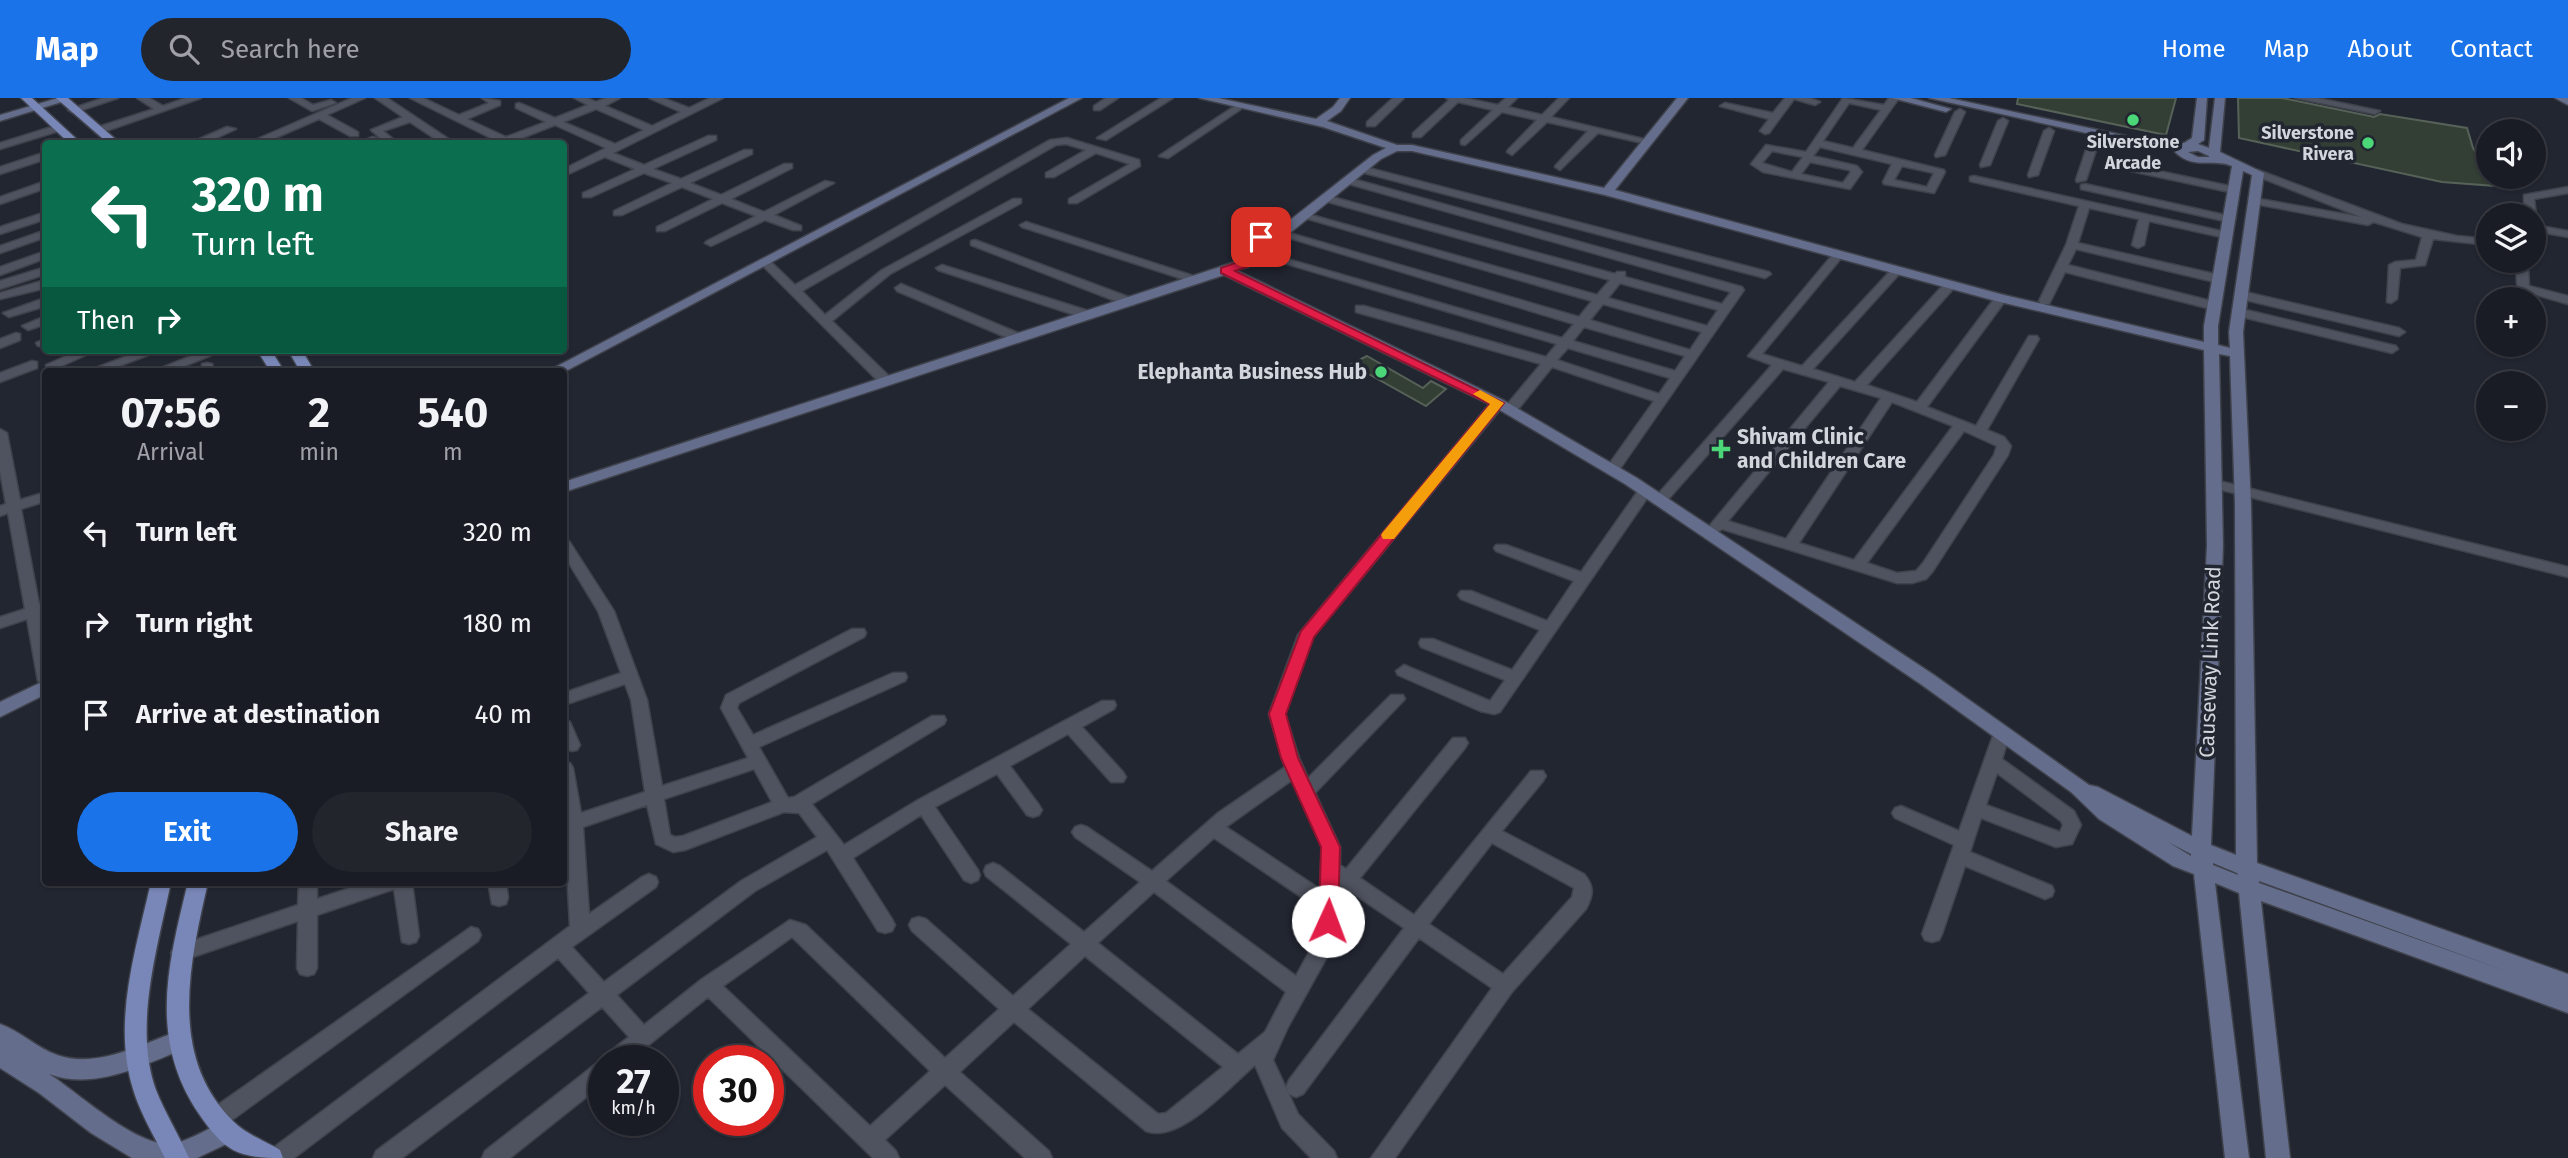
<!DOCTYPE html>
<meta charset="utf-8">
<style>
body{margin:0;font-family:"Fira Sans",sans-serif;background:#23252d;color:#f1f3f6;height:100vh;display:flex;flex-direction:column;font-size:26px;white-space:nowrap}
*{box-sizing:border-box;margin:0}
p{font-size:23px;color:#9fa1a7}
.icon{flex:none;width:38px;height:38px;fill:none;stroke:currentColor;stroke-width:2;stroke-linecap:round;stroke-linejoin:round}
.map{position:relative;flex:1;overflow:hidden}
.drawer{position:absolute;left:42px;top:270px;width:525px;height:518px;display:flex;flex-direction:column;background:#1a1c25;border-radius:7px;box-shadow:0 2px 5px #0004,0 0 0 2px #383a42}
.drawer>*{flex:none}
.hud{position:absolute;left:42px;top:42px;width:525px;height:214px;border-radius:7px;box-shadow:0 2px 5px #0004,0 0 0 2px #383a42;background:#0b6e4f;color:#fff;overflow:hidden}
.fabs{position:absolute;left:2476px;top:21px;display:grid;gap:14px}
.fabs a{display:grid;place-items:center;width:70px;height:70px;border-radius:50%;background:#1a1c25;box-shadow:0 2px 5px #0004,0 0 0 2px #383a42;font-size:35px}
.speed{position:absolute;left:588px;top:947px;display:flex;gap:14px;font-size:35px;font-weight:700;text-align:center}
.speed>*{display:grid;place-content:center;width:91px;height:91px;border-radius:50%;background:#1a1c25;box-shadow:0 2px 5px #0004,0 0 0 2px #383a42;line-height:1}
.speed small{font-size:18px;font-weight:400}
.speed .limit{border:10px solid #d22;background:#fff;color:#111}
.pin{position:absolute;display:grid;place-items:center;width:60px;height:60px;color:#fff;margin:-30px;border-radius:14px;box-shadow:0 4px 10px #0006}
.me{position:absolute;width:77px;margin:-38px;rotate:2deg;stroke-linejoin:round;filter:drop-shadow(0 0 5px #0008)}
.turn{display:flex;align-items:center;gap:24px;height:147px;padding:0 35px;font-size:32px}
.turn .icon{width:91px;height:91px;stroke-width:2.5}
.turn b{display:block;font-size:49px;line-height:60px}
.then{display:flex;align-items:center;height:66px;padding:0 35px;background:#0003;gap:14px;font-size:26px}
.eta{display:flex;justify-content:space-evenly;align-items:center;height:119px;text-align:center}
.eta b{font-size:42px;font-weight:700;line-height:49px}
.action{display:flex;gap:14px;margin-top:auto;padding:14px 35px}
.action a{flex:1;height:80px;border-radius:42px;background:#1a73e8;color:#fff;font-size:28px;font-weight:700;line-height:80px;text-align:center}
.action a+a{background:#23252d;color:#f1f3f6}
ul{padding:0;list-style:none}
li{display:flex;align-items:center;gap:21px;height:91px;padding:0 35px}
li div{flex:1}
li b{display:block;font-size:26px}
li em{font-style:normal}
header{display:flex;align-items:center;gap:42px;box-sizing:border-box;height:98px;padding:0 35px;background:#1a73e8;color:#fff}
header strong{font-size:33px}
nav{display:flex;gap:38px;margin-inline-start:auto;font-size:24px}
.search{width:490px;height:63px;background:#23252d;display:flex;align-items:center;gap:18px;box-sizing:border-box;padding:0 24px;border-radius:38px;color:#9fa1a7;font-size:26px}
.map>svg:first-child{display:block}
</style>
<header>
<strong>Map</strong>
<div class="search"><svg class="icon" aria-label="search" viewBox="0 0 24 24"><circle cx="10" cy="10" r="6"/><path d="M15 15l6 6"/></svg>Search here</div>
<nav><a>Home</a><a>Map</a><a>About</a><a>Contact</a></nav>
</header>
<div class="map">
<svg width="2568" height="1060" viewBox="0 0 2568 1060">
<rect width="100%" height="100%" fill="#222631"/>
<!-- building -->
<g fill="#333e35" stroke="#566258" stroke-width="2">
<polygon points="2018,0 2176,0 2166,37 2017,6"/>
<polygon points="2238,0 2282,0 2374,19 2380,16 2467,30 2473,50 2496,88 2442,84 2239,40"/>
<polygon points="1367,258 1423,290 1431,283 1446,291 1426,308 1351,266"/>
</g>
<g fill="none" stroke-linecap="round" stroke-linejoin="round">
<defs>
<g id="street">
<polygon points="103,0 118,0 73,15 68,12"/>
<polygon points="137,0 149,0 163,8 186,0 201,0 103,34 95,34 95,30 154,11"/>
<polygon points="289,0 301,0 313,7 331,2 336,5 312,13"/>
<polygon points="352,0 365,0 327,17 358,34 358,38 350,38 319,21 261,46 246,46"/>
<polygon points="375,0 387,0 456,46 443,46 410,24 383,33 399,46 387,46 371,32 403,19"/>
<path d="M410,0H423L459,17L489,5L482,0L500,3V7L467,21L506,39L546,24L516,10V6L519,5L555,20L588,7L574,0H587L596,4L606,0H620L605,8L652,28L681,14L649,0H663L689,10L710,0H723L613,55L644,67L708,38H716V42L653,71L681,81L744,52H752V56L690,85L721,97L784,66H792V70L731,101L764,114L825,83L834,85L774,117L801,128V132H793L765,122L711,148L705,145L707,143L756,118L722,105L665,133H657V129L713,101L682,89L622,117H614V113L672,85L644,75L591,99H583V95L635,71L605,59L564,78V71L606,50L555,27L514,43L517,46H503ZM596,11L644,32L615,46L563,24Z"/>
<polygon points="1106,0 1118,0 1100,12 1094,12 1094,8"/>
<polygon points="1161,0 1173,0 1106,42 1097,40"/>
<polygon points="1393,0 1404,0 1375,28 1367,28 1367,24"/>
<polygon points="1446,0 1464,0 1498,7 1506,0 1517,0 1508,9 1542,17 1559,0 1569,0 1551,19 1652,43 1647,46 1598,35 1560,72 1555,69 1556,67 1588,33 1547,24 1512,57 1507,54 1508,52 1537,22 1502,14 1465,47 1461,46 1461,42 1493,12 1458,4 1421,39 1413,39 1413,35 1449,2"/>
<polygon points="1785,0 1810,0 1820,4 1815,7 1794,1 1769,35 1765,36 1760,33 1769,21 1720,8 1725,5 1773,15"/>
<path d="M1843,0L1884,7L1889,0H1899L1862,52L1944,72L1945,74L1934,95L1884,86L1883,84L1892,66L1820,49L1813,58L1857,68L1862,74L1850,91L1763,74L1751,66L1766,47L1806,54ZM1849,5L1881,12L1853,50L1823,43ZM1772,53L1803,59L1792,74L1762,65ZM1810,64L1849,72L1851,74L1843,85L1801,76ZM1902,68L1934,75L1927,89L1894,82Z"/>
<polygon points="2295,0 2317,0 2380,13 2375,16"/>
<polygon points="1238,6 1243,9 1241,11 1168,60 1159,58"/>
<polygon points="1960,11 1965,14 1945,57 1936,59 1935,57 1955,14"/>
<polygon points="2003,20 2008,23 1990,67 1981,69 1980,67 1998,23"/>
<polygon points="58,27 63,30 62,32 0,51 0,45"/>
<polygon points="227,29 236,31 203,46 188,46"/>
<polygon points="2049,30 2054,33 2038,77 2029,79 2028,77 2044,33"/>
<polygon points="372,39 376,40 376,44 356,46"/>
<polygon points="1067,40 1139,62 1140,68 1077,105 1069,105 1069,101 1130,66 1096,55 1054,79 1046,79 1046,75 1086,52 1066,46 1056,47 802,193 825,217 882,172 1013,101 1021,101 1021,105 890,176 832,223 891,280 891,286 881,286 759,164 765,161 769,162 795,187 1050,42"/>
<polygon points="2094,40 2099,43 2086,82 2077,84 2076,82 2089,43"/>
<polygon points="46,54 46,61 0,76 0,69"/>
<polygon points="1361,68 1769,174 1771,176 1765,180 1357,73 1356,71"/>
<polygon points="2135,68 2234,89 2239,92 2234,95 2131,73 2130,71"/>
<polygon points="2258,72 2402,126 2457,138 2488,141 2488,147 2433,141 2425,167 2400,170 2397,201 2391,205 2387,204 2389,167 2395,164 2416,162 2422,139 2374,124 2368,127 2250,105 2249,103 2254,100 2361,119 2254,77 2253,75"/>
<polygon points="1974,78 2230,135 2232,137 2226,140 2149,123 2144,147 2138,150 2132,147 2139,121 2089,110 2078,145 2219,177 2225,181 2219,185 2076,151 2068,167 2219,205 2221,208 2215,212 2065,174 2049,206 2041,206 2039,203 2066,147 2079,108 1970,83 1970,79"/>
<path d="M1346,79L1742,189L1744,192L1617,375H1607L1605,372L1654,303L1552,269L1515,315H1505V309L1541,266L1356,214V208H1364L1546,259L1557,246L1253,156L1263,154L1562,240L1574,226L1276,136L1286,134L1579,219L1592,203L1298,118L1308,116L1597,197L1610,182L1321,102V98L1325,97L1615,176L1617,174H1625V179L1722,206L1731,194L1342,84L1341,82ZM1620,185L1718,212L1707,228L1608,200ZM1603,206L1702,234L1690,252L1590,222ZM1584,229L1685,258L1675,273L1573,243ZM1568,250L1670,280L1659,296L1557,262Z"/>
<polygon points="46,83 46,90 0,106 0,99"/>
<polygon points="2085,86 2229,118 2235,121 2229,124 2081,91 2081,87"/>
<polygon points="2568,89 2568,95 2534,101 2536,117 2534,119 2524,117 2524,97"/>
<polygon points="46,114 46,121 0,136 0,129"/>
<polygon points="1026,124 1200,180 1202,182 1196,186 1192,184 1022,129 1020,127"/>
<polygon points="2534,127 2568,133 2568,139 2534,133"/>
<polygon points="46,132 46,139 0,155 0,148"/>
<polygon points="975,142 1134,201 1136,204 1134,207 1126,207 971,147 971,143"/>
<polygon points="46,153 46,160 0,177 0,169"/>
<path d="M1838,154L1844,157L1842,159L1762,256L1802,268L1893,170H1901V174L1813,271L1855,284L1946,184H1954V190L1867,287L1917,304L1997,197H2005V203L1927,309L1976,328L2029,238H2037L2039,241L1987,332L2004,339L2011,348L2008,357L1933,473L1926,481L1912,485H1897L1722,431L1713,437L1706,432L1829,284L1783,271L1664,406H1654L1652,403L1772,267L1748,258L1834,155ZM1840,288L1881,300L1786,441L1728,423ZM1892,304L1953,328L1854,462L1799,445ZM1964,333L1997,348L1994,357L1923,465L1916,473L1897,475L1867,465Z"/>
<polygon points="2512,163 2525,163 2528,166 2529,188 2568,198 2568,206 2530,195 2530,201 2518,201 2516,167"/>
<polygon points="942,167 1092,214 1094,217 1092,220 1084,220 938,172 936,170"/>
<polygon points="46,169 46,176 0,191 0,183"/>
<polygon points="42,183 46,183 46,190 0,201 0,195"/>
<polygon points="901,186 1023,237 1025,240 1019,244 1015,243 897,193 895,190"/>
<polygon points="2241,193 2399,230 2405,234 2399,238 2237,200 2237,194"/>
<polygon points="42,201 46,201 46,208 9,219 3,215"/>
<polygon points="2238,210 2396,248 2398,251 2392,255 2234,217 2234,211"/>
<polygon points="46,218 46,226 28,232 22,228"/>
<polygon points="16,235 20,236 20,242 0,250 0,241"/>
<polygon points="46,240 46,248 38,248 36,245"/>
<polygon points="80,252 97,252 57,270 47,270 46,267"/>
<polygon points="143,252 161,252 106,273 88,273"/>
<polygon points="206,252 224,252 172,273 154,273"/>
<polygon points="32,263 37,264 37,270 0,284 0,275"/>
<polygon points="207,265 212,266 214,273 202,273 202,266"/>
<path d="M1498,301L1505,305L1503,308L1313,539L1285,616L1299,660L1308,680L1391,597H1403L1405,601L1315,695L1340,749V767L1346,771L1453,640H1465L1468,645L1465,650L1360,780L1414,817L1531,673H1543L1546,678L1543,683L1502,733L1584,776C1594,788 1594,796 1586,811L1512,894L1395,1060H1371L1492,890L1419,840L1303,996L1296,999L1289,996L1286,989L1289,982L1404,830L1339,786L1338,839L1288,929L1273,962L1298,1016L1334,1053L1337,1060H1311L1282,1030L1255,967C1230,988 1180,1046 1146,1033L1014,924L960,974L1049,1053L1052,1060H1025L945,987L885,1042L896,1053L899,1060H873L708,899L630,962H605L608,955L629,939L602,909L402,1060H373L376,1053L589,895L558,860L294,1060H266L269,1053L570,828L565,735H564V664L570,665L573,670L581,715L645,694L631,602L625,586L564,607V595L621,575L598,513L564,457V441L569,443L614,513L647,602L662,688L748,660L721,610L726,597L852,531H864L866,535L864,539L739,605L737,610L753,637L893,575H905L907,579L905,583L759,649L788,700L794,699L932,618H944L946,622L944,626L812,706L844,747L918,702L1064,623L1102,603H1114L1116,607L1114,611L1082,629L1123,674L1126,679L1123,684H1111L1068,636L1010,668L1039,707L1042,712L1039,717L1033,719L1027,717L997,676L935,709L978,772L980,777L978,782L971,785L964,782L921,717L853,760L892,821L895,827L892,833L885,835L878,833L827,752L755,793L617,897L644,927L702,881L790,822L806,827L945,960L999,911L912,833L909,827L912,821L919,819L926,821L1013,898L1071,846L986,778L984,773L986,768L993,765L1000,768L1084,834L1140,784L1075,739L1072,734L1075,729L1081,727L1087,729L1152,773L1218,715L1285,669L1269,616L1298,537L1493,302ZM754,671L772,704L683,738L675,739L670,737L664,701ZM1292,682L1322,749L1320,791L1226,729ZM647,707L656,746L673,754L685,752L784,714L799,715L817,739L741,783L604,884L572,849L656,789L658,784L656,779L649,776L642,779L589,816L583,729ZM1214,740L1319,811L1318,838L1296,878L1166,783ZM1492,745L1574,790L1572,799L1503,876L1429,826ZM1154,794L1286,894L1265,934L1238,956L1098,845ZM792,839L930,973L870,1028L723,888ZM1085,858L1223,969L1166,1015L1158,1016L1028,911Z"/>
<polygon points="0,331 7,335 20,402 46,394 46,403 21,411 39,506 46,504 46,515 41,516 46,538 46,589 38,583 27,521 0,530 0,519 25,511 8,415 0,418 0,408 6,406 0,373"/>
<polygon points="2215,382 2568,469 2568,479 2210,389 2208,386 2210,383"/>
<polygon points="1645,389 1652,393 1500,614 1494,616 1480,613 1398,577 1396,573 1404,567 1490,603 1505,582 1421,549 1419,545 1421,541 1433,541 1512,572 1540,532 1461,501 1458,497 1461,493 1471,493 1547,523 1574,483 1496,453 1494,450 1496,447 1506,447 1581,474 1640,390"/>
<polygon points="564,622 570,624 580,647 577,652 571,653 564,649"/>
<path d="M2002,629L2008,631L2010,635L2002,661L2074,713L2081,727L2072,746L2056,749L1981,720L1970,754L2052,788L2054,793L2052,798L2045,801L1965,768L1942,836L1939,842L1932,844L1925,842L1922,836L1954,747L1895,720L1892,715L1895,710L1901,708L1959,733L1994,635L1996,631ZM1997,675L2061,723L2063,727L2060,734L1986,707Z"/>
<polygon points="299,784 317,784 317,801 368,784 412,784 419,838 416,844 409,846 402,844 394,791 317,817 317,870 314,876 307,878 300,876 297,870 298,823 181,863 174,861 171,855 174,849 298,807"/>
<polygon points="488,784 506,784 508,800 506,806 499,808 492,806"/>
<polygon points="471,829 478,831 481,837 478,843 225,1027 217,1030 209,1027 206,1020 209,1013"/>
<polygon points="604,963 604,985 510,1060 482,1060 485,1053 597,965"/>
</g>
<g id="secondary">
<polygon points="58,0 68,2 0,23 0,17"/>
<polygon points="1069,0 1082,0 564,274 548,273"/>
<path d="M1199,0H1218L1316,21L1333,9L1340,0H1350L1341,13L1327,23L1397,47H1412L1604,90L1677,0H1688L1615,92L2004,197L2204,244V228L2232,68C2213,60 2193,72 2175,54L2177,51L2136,46L1929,0H1949L2136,40L2184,45L2192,40L2197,0H2207L2204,42L2198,46L2209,50L2215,0H2225L2220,54L2264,75L2243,234L2251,406L2257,765L2568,876V915L2261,803L2290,1060H2266L2239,795L2215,785L2249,1060H2225L2194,776L2173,768L2099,721L2071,694L1922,587L1625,386L1493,308L1224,177L564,394V384L1238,163L1373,57L1386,50L1323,29ZM1397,53H1412L1605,97L1996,203L2204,252L2207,448L2192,738L2098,689L2089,687L1934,577L1637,380L1503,302L1236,172L1248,169L1381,61ZM2198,53L2209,58V59H2198L2188,54ZM2243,73L2252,77L2229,234L2230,250L2218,247V228ZM2219,256L2230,258L2235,406L2236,757L2211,747L2223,448ZM2168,744L2191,756V758ZM2213,765L2237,775L2238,777L2213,767ZM2259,783L2509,874L2259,785Z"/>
<polygon points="1892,0 1911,0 1951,11 1946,14"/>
<polygon points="2555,0 2568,0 2568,7"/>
<polygon points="46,582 46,596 0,619 0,604"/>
<path d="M0,926C20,933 37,950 57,957C96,971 143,946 178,933L186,936L189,943L186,950C144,967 94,993 49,976C78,994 142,1055 177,1045C194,1040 210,1029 227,1023L235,1026L239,1034L235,1042L197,1060H132L91,1035L39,995L0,970Z"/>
</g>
<g id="primary">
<polygon points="21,0 32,0 82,46 70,46"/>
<polygon points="56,0 68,0 121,46 109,46"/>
<polygon points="257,252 271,252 284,273 270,273"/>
<polygon points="288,252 302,252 314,273 300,273"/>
<path d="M151,784H171C158,848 133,929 156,992C165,1015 179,1037 189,1060H165C154,1038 140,1015 133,991C112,924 136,851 151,784Z"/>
<path d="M188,784H208C190,864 167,959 234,1024C246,1036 265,1043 280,1052L283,1060C238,1060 225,1054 199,1016C148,941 168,866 188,784Z"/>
</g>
</defs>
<!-- street casing -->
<use href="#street" stroke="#3f424b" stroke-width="3"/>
<!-- secondary casing -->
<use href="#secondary" stroke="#3f424b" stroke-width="3"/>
<!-- primary casing -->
<use href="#primary" stroke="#3f424b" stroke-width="3"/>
<!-- street -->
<use href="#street" fill="#4f535f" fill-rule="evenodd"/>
<!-- secondary -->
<use href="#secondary" fill="#646d8b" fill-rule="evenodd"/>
<!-- primary -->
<use href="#primary" fill="#7887b7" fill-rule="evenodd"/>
</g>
<!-- route -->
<polygon fill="#e11d48" stroke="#92132f" stroke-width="2" points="1257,137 1267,139 1251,155 1247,169 1235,173 1504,305 1314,539 1286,616 1298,660 1340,749 1338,823 1335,829 1328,831 1321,829 1319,823 1321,749 1281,660 1269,616 1301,533 1490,306 1221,175 1221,170 1238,164 1242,151"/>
<!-- slow -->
<polygon fill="#f59e0b" points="1480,292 1504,305 1394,441 1383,441 1381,437 1383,434 1490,306 1473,296"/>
<!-- markers -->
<g fill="#4bd677" stroke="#222631" stroke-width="2.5">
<circle cx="2133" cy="22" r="7"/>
<circle cx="2368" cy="45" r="7"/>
<circle cx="1381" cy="274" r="7"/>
<path d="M1717.5 340.5h7v7h7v7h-7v7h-7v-7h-7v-7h7z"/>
</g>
<g text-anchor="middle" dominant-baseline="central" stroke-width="7" stroke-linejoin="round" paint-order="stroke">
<!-- far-poi labels -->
<g font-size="18" font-weight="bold" fill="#d2d5dc" stroke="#222631" text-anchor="end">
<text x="2354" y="35">Silverstone<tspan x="2354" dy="21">Rivera</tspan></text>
<text x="2133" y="44" text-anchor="middle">Silverstone<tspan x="2133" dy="21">Arcade</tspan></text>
</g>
<!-- poi labels -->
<g font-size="21" font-weight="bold" fill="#d2d5dc" stroke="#222631" text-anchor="end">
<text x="1367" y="274">Elephanta Business Hub</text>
<text x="1737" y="339" text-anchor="start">Shivam Clinic<tspan x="1737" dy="24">and Children Care</tspan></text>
</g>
<!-- street labels -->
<g font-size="21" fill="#d2d5dc" stroke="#222631">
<text transform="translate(2210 564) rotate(-88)">Causeway Link Road</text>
</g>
</g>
</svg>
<div class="fabs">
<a><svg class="icon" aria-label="sound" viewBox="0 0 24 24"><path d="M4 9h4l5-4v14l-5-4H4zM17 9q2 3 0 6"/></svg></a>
<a><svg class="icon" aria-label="layers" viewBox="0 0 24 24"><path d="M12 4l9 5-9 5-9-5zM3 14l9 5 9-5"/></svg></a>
<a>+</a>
<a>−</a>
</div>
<div class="speed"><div>27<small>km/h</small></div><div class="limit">30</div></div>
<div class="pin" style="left:1261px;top:139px;background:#d93025"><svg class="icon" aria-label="arrive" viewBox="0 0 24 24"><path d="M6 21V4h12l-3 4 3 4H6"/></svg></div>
<svg class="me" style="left:1328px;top:823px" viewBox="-20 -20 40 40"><circle r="19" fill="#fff"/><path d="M0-13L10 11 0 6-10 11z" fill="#e11d48"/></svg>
<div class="hud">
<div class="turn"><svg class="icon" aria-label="left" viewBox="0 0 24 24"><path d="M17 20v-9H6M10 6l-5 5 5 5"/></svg><div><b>320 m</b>Turn left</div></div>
<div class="then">Then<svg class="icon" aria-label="right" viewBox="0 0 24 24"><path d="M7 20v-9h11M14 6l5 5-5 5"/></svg></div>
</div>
<section class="drawer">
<div class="eta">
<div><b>07:56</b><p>Arrival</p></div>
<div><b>2</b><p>min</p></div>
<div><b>540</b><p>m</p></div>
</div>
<ul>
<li><svg class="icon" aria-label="left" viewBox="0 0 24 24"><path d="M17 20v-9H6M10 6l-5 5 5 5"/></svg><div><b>Turn left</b></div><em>320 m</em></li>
<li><svg class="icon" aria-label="right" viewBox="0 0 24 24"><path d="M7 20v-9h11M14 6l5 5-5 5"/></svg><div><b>Turn right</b></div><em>180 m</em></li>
<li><svg class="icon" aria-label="arrive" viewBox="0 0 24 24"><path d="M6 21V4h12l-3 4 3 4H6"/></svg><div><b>Arrive at destination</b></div><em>40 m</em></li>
</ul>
<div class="action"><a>Exit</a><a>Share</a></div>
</section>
</div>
